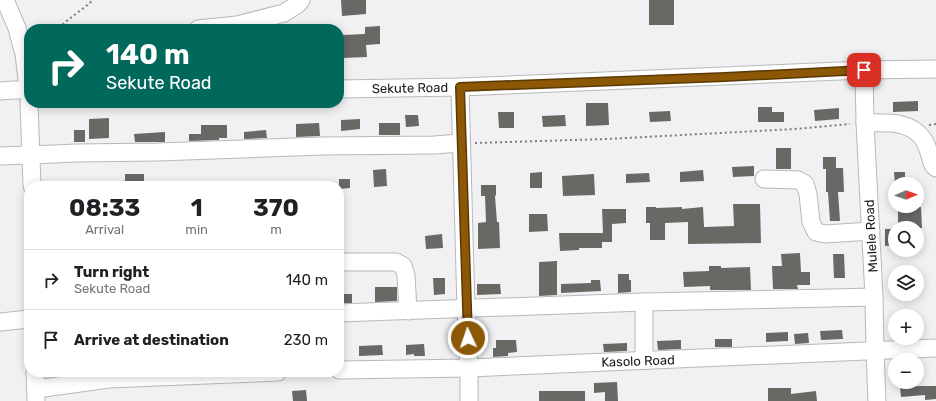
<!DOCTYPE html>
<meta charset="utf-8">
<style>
body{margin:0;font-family:Rubik,sans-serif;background:#f2f2f2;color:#202124;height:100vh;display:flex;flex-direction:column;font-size:15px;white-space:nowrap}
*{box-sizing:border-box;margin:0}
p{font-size:13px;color:#757577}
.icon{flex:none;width:22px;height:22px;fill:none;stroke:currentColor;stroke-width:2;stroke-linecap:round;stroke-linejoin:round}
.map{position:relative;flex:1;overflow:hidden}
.sheet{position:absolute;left:24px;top:181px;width:320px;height:196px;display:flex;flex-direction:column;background:#fff;border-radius:16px;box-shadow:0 2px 10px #0003}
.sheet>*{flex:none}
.guide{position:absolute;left:24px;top:24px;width:320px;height:84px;border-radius:16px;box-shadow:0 2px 10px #0003;background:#00695c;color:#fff;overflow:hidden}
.needle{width:26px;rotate:88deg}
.tools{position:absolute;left:888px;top:177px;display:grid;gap:8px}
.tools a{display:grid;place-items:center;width:36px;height:36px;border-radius:50%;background:#fff;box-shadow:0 2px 10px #0003;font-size:20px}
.pin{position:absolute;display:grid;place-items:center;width:34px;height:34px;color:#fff;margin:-17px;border-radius:8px;box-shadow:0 2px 6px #0006}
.me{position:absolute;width:44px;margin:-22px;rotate:357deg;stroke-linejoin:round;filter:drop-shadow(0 0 3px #0008)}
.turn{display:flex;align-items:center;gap:14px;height:84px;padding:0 16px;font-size:18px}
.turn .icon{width:52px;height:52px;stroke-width:2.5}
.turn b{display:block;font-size:28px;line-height:34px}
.eta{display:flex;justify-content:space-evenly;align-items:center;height:68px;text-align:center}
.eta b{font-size:24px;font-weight:700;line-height:28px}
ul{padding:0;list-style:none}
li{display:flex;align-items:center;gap:12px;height:60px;padding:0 16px;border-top:1px solid #e0e0e0}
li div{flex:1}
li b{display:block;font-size:15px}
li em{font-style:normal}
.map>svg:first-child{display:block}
</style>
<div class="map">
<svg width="936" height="401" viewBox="0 0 936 401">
<rect width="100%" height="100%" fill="#f1f1f4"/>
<!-- building -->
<g fill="#6a6865">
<polygon points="341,0 366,0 366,14 342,16"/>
<rect x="649" y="0" width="25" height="25"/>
<polygon points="380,26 380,44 366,45 367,57 343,58 342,35 365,34 365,27"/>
<polygon points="918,101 918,111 893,112 893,102"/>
<polygon points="586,103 608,103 609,125 586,126"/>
<polygon points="758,107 772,107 772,112 784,112 784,122 758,122"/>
<polygon points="839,108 839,119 815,121 814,110"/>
<polygon points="670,111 671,121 650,122 649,112"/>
<polygon points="498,112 514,112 514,128 499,128"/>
<polygon points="405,115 418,115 419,126 406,127"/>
<polygon points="565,115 566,126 543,127 542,116"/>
<polygon points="109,118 109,138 89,139 89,119"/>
<polygon points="360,119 360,129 341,131 341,120"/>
<polygon points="319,123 320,136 296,137 296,124"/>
<rect x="379" y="123" width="21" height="12"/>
<polygon points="201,125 227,125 227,138 219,138 219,140 189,141 189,134 201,134"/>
<rect x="74" y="130" width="11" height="12"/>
<polygon points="266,130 267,138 244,139 244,132"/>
<polygon points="165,132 165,142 135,142 134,134"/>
<rect x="776" y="148" width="15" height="21"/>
<polygon points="823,157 836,157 836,168 843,168 844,192 838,192 840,221 830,221 828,192 826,192 826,169 823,169"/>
<polygon points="754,166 754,176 733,177 732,167"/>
<polygon points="386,169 387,186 374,187 373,170"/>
<polygon points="703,170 704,181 680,182 680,172"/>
<polygon points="542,172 542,188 530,188 530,173"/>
<polygon points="894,172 905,172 905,184 895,184"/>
<polygon points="649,173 650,182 626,183 626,174"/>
<rect x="125" y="174" width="19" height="12"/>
<polygon points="594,174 595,195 563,196 562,176"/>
<polygon points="339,179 350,179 350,188 339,189"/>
<polygon points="481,185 496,185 496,195 495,196 497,222 499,222 500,248 478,249 478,223 486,222 485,196 481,196"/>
<polygon points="733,204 760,204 761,243 688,244 688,222 665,223 665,240 650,240 650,223 646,223 646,207 656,207 656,208 682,207 682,209 703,207 704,227 734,226"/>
<polygon points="921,207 922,228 898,228 898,208"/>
<polygon points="602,209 626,209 626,223 612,224 612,242 602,242 602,248 579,248 579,250 560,251 559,233 603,233"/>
<polygon points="529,214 547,214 548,231 529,232"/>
<polygon points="885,229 895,229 895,245 885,246"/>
<polygon points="442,234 443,248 426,249 425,236"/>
<polygon points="800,253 801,272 810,272 810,285 797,285 798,289 773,289 772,266 782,266 781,254"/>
<polygon points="833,254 844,254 845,278 834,278"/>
<polygon points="557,261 557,295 539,296 539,262"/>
<polygon points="709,266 721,266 721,268 750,267 751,290 710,290 710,286 684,287 683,272 709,271"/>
<polygon points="618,274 629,274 629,280 631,280 631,292 618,293"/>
<polygon points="433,278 445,278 445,294 434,295"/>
<polygon points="591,280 600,280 601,291 561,293 561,284 591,283"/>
<polygon points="477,284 500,284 501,294 477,295"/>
<polygon points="375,287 397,287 397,301 375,302"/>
<rect x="339" y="294" width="13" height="9"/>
<polygon points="842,330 843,339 821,340 820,331"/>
<polygon points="788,332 788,341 766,342 766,333"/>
<polygon points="808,333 809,343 795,344 794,334"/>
<rect x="715" y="339" width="17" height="8"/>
<polygon points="496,340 516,340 517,352 508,353 508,356 493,357 493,348 496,348"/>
<polygon points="681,340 681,349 658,350 657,341"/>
<polygon points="627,343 627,351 604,352 603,344"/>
<polygon points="424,344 425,356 414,356 414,354 406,355 406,345"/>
<polygon points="382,345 383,355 359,356 359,346"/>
<polygon points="617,382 618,401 605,401 605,392 594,393 594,383"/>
<polygon points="920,386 936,386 936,399 925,400 925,395 901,397 900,387"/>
<polygon points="768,388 791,388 791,394 816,391 817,401 768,401"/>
<polygon points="306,390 307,401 293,401 292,391"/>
<rect x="539" y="391" width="46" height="10"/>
</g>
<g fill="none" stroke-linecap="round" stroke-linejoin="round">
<defs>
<g id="minor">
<polyline points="5,0 17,28 24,54 29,95"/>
<polyline points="198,29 237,25 284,13 298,4 301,0"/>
<polyline points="864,70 865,123 874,297 875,351 877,401"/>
<polyline points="460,87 466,309 469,368 469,401"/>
<polyline points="339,89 460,87 864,70 936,69"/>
<polyline points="0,91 14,90 29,90"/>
<polyline points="29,103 32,186"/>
<path d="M865,123C885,123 910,120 923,139C928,145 930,158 933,165L936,168"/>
<polyline points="0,156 54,154 76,153 158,152 322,146 434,145 461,143"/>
<polyline points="764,179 798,180 805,184 808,194 811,222 816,232 825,234 871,231"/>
<polyline points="339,262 396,262 403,266 406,275 408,311"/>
<polyline points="339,313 644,302 874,297"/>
<polyline points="0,322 29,319"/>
<polyline points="644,360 644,302"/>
<polyline points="339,370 469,368 936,348"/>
<polyline points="35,372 36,401"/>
<polyline points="36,389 109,379 278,372"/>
</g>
</defs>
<!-- minor casing -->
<use href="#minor" stroke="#b8b8bb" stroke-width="19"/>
<!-- path -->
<g stroke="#7c7c7e" stroke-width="2" stroke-dasharray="2 3" stroke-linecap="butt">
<polyline points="60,29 64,23 90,3 92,0"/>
<polyline points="929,125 936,124"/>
<polyline points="475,143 607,139 795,129 850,124"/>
</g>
<!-- minor -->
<use href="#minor" stroke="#fff" stroke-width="17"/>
</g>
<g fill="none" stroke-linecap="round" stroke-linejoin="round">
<defs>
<polyline id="route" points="468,338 460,87 725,77 864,70"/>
</defs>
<!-- route casing -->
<use href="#route" stroke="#5b3904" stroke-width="10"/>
<!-- route -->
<use href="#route" stroke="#8c5806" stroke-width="7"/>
</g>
<g text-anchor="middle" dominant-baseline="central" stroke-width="4" stroke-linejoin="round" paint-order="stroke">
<!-- street labels -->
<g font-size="13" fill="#1b1b1c" stroke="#fff">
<text transform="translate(410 88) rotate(-1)">Sekute Road</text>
<text transform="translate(871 236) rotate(-93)">Mulele Road</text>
<text transform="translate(638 361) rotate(-2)">Kasolo Road</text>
</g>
</g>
</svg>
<div class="tools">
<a><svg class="needle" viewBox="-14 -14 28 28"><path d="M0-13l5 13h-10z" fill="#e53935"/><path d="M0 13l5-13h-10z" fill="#757577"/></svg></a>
<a><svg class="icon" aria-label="search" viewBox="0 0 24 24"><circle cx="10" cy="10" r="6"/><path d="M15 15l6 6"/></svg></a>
<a><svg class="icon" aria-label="layers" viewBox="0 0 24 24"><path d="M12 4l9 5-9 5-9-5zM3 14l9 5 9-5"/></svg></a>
<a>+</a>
<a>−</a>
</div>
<div class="pin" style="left:864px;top:70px;background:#d93025"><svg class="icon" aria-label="arrive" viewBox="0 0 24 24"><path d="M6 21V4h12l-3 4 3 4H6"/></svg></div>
<svg class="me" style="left:468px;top:338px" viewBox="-20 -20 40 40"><circle r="17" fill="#8c5806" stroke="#fff" stroke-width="3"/><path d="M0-11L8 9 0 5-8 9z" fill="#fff"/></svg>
<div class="guide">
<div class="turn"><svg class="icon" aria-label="right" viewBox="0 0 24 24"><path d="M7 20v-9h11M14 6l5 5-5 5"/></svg><div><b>140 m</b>Sekute Road</div></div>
</div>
<section class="sheet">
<div class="eta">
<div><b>08:33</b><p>Arrival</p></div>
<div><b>1</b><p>min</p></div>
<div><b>370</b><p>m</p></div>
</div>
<ul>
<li><svg class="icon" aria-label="right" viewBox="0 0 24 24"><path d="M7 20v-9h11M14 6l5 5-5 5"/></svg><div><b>Turn right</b><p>Sekute Road</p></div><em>140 m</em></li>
<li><svg class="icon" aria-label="arrive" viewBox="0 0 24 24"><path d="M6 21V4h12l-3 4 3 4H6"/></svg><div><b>Arrive at destination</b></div><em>230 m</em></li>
</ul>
</section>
</div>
